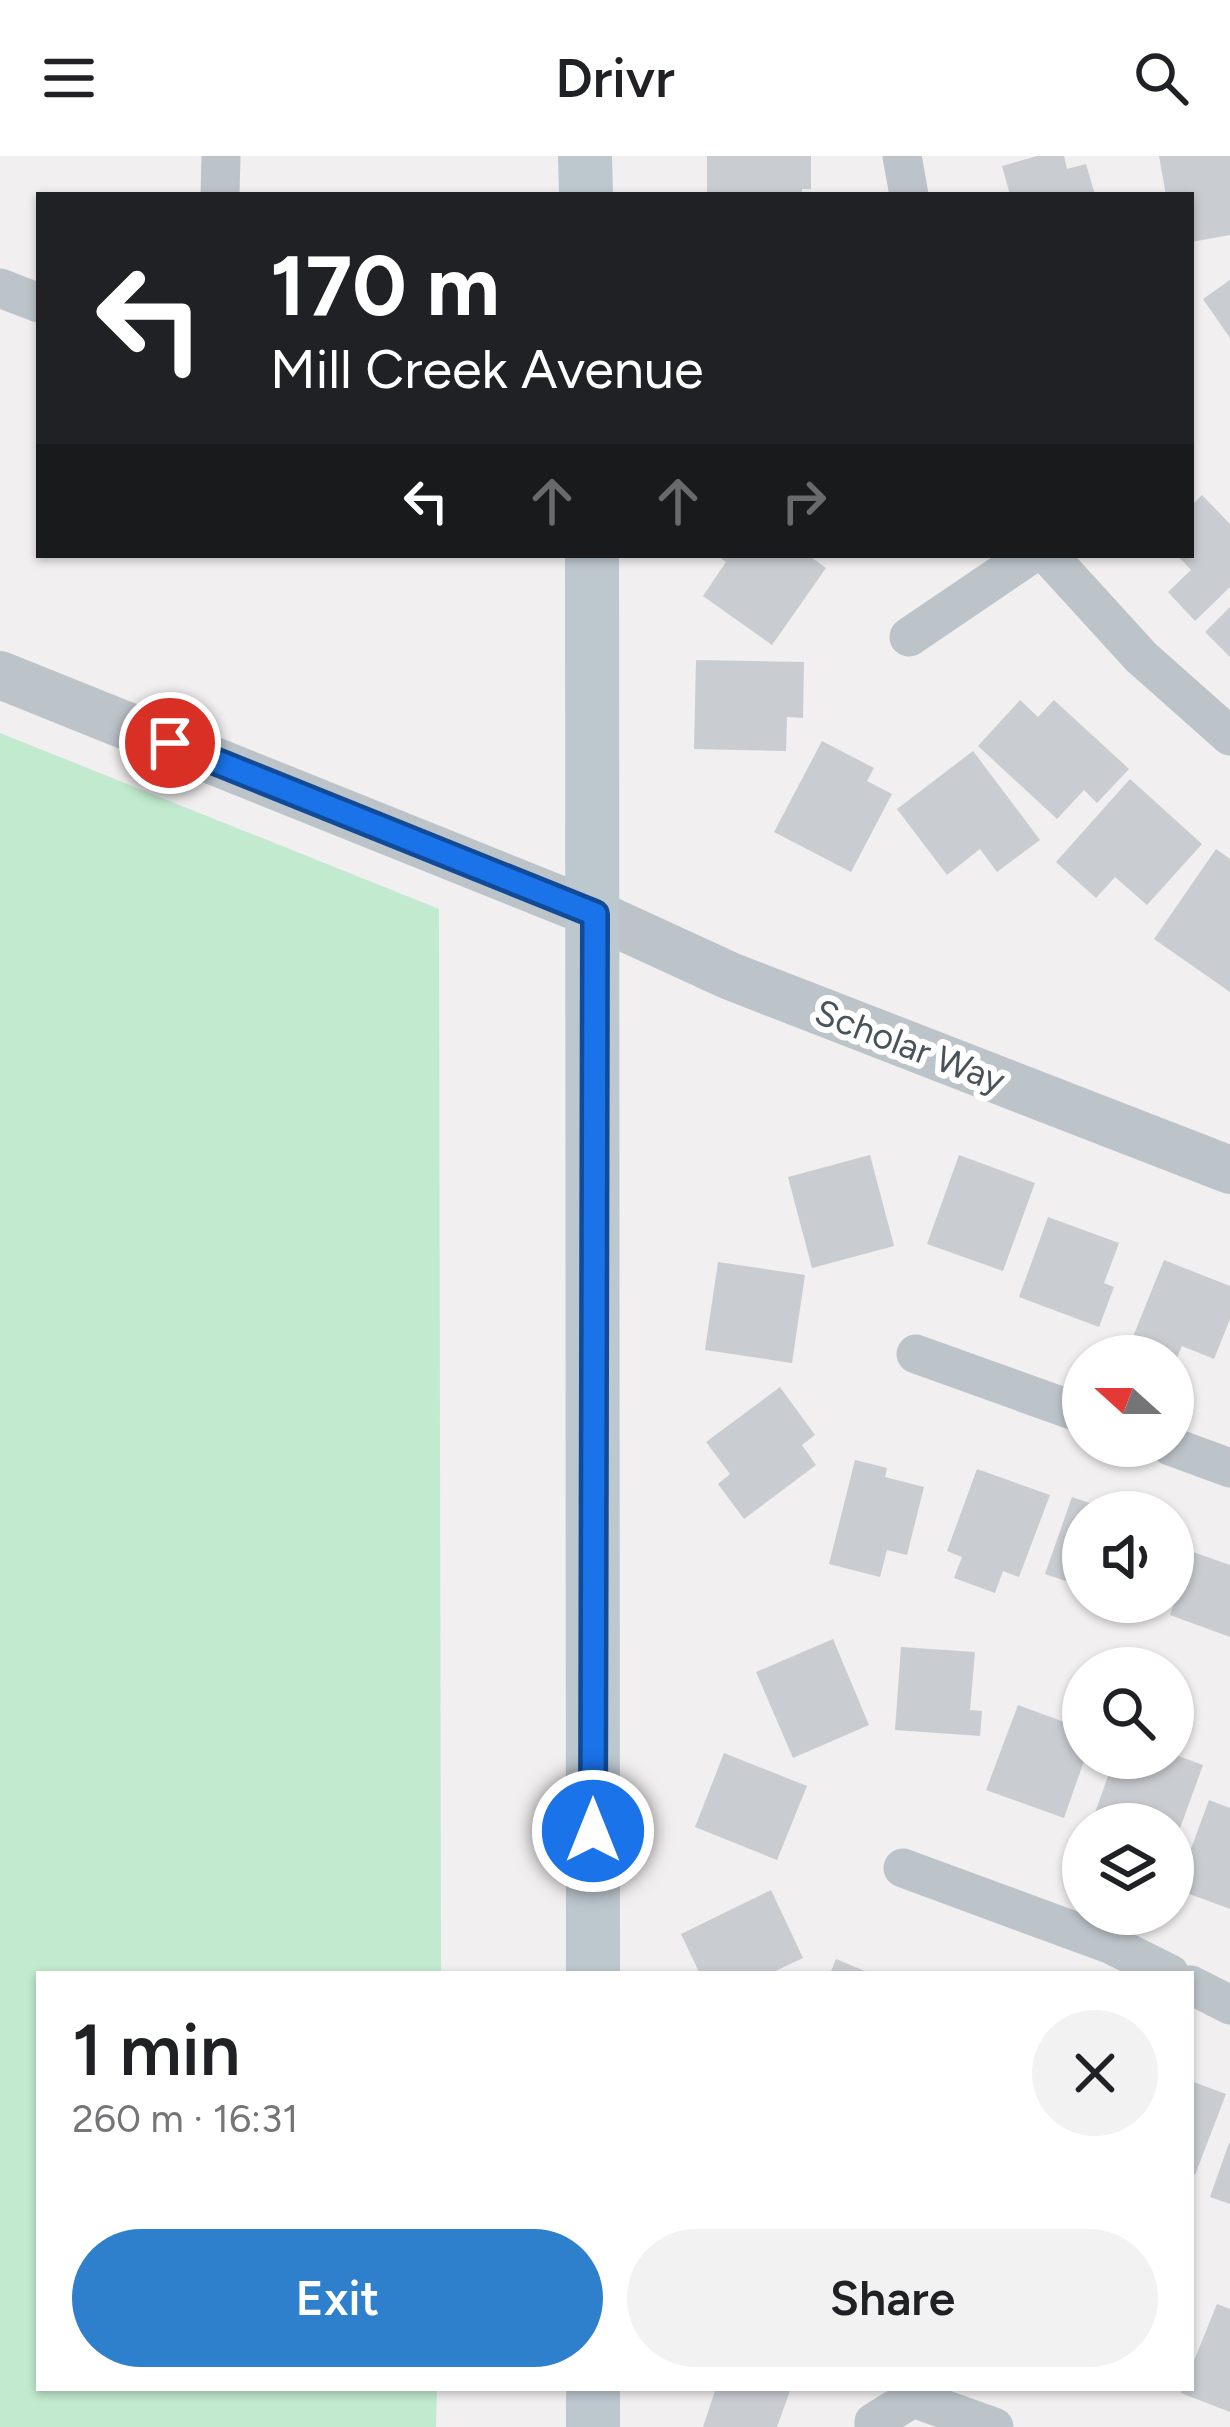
<!DOCTYPE html>
<meta charset="utf-8">
<style>
body{margin:0;font-family:Figtree,sans-serif;background:#f2f2f2;color:#202124;height:100vh;display:flex;flex-direction:column;font-size:45px;white-space:nowrap}
*{box-sizing:border-box;margin:0}
p{font-size:39px;color:#757577}
.icon{flex:none;width:66px;height:66px;fill:none;stroke:currentColor;stroke-width:2;stroke-linecap:round;stroke-linejoin:round}
.map{position:relative;flex:1;overflow:hidden}
.sheet{position:absolute;left:36px;top:1815px;width:1158px;height:420px;display:flex;flex-direction:column;background:#fff;border-radius:0px;box-shadow:0 3px 9px #0004}
.sheet>*{flex:none}
.guide{position:absolute;left:36px;top:36px;width:1158px;height:366px;border-radius:0px;box-shadow:0 3px 9px #0004;background:#202124;color:#fff;overflow:hidden}
.needle{width:78px;rotate:291deg}
.fabs{position:absolute;left:1062px;top:1179px;display:grid;gap:24px}
.fabs a{display:grid;place-items:center;width:132px;height:132px;border-radius:50%;background:#fff;box-shadow:0 3px 9px #0004;font-size:60px}
.pin{position:absolute;display:grid;place-items:center;width:102px;height:102px;color:#fff;margin:-51px;border:6px solid #fff;border-radius:50%;box-shadow:0 3px 12px #0007}
.me{position:absolute;width:132px;margin:-66px;rotate:0deg;stroke-linejoin:round;filter:drop-shadow(0 0 9px #0008)}
.turn{display:flex;align-items:center;gap:42px;height:252px;padding:0 36px;font-size:54px}
.turn .icon{width:156px;height:156px;stroke-width:2.5}
.turn b{display:block;font-size:84px;line-height:102px}
.lanes{display:flex;align-items:center;height:114px;padding:0 36px;background:#0003;justify-content:center;gap:60px;direction:ltr}
.lanes .off{opacity:.35}
.round{display:grid;place-items:center;flex:none;width:126px;height:126px;border-radius:63px;background:#f2f2f2}
.head{display:flex;align-items:center;justify-content:space-between;height:204px;padding:0 36px}
h1{font-size:72px;font-weight:600;line-height:90px}
.cta{display:flex;gap:24px;margin-top:auto;padding:24px 36px}
.cta a{flex:1;height:138px;border-radius:72px;background:#2e80cc;color:#fff;font-size:48px;font-weight:600;line-height:138px;text-align:center}
.cta a+a{background:#f2f2f2;color:#202124}
header{display:flex;justify-content:space-between;align-items:center;height:156px;padding:0 36px;background:#fff;font-size:54px;font-weight:600}
.map>svg:first-child{display:block}
</style>
<header><svg class="icon" aria-label="menu" viewBox="0 0 24 24"><path d="M4 6h16M4 12h16M4 18h16"/></svg>Drivr<svg class="icon" aria-label="search" viewBox="0 0 24 24"><circle cx="10" cy="10" r="6"/><path d="M15 15l6 6"/></svg></header>
<div class="map">
<svg width="1230" height="2271" viewBox="0 0 1230 2271">
<rect width="100%" height="100%" fill="#f1efef"/>
<!-- green -->
<polygon fill="#c2eace" points="0,577 439,753 441,1818 39,1818 39,2232 437,2232 436,2271 0,2271"/>
<!-- building -->
<g fill="#c9ccd1">
<polygon points="707,0 811,0 811,33 802,33 802,39 707,39"/>
<polygon points="1037,0 1064,0 1067,13 1086,8 1095,39 1010,39 1002,10"/>
<polygon points="1159,0 1230,0 1230,79 1191,86 1191,39 1166,39"/>
<polygon points="1230,124 1230,182 1203,143"/>
<polygon points="1202,339 1230,368 1230,431 1195,465 1168,436 1191,414 1177,399 1191,399 1191,350"/>
<polygon points="717,399 808,399 826,412 772,489 703,440 726,406"/>
<polygon points="1230,451 1230,501 1205,476"/>
<polygon points="696,504 804,506 803,562 787,561 786,595 694,593"/>
<polygon points="1020,544 1038,561 1054,544 1129,613 1097,647 1084,634 1057,663 978,590"/>
<polygon points="822,585 874,612 867,625 892,638 851,716 774,676"/>
<polygon points="973,595 1040,684 997,716 980,693 947,719 897,653"/>
<polygon points="1130,623 1202,688 1147,749 1115,721 1096,742 1056,706"/>
<polygon points="1216,693 1230,703 1230,836 1154,783"/>
<polygon points="870,999 894,1090 812,1112 788,1021"/>
<polygon points="959,999 1035,1027 1003,1115 927,1088"/>
<polygon points="1048,1061 1119,1087 1104,1127 1114,1131 1099,1171 1019,1141"/>
<polygon points="1164,1104 1230,1130 1230,1163 1214,1203 1182,1190 1173,1211 1173,1200 1146,1200 1128,1193"/>
<polygon points="718,1106 805,1119 792,1207 705,1194"/>
<polygon points="780,1231 815,1279 802,1289 816,1309 744,1363 718,1328 730,1318 706,1286"/>
<polygon points="855,1304 887,1312 885,1321 924,1331 907,1399 887,1394 880,1421 829,1408"/>
<polygon points="977,1313 1050,1339 1019,1421 1003,1415 995,1437 954,1422 962,1401 947,1395"/>
<polygon points="1072,1341 1113,1355 1083,1356 1083,1431 1045,1418"/>
<polygon points="1193,1396 1230,1409 1230,1481 1170,1459"/>
<polygon points="833,1483 869,1569 793,1602 756,1516"/>
<polygon points="901,1491 975,1496 970,1554 982,1555 980,1580 895,1574"/>
<polygon points="1018,1549 1083,1573 1085,1602 1064,1662 986,1634"/>
<polygon points="724,1597 807,1630 777,1704 695,1671"/>
<polygon points="1173,1598 1203,1609 1174,1689 1173,1668 1091,1668 1113,1606 1150,1619 1156,1602 1173,1602"/>
<polygon points="1209,1644 1230,1652 1230,1753 1176,1733"/>
<polygon points="771,1734 803,1802 769,1818 700,1818 681,1778"/>
<polygon points="836,1803 872,1818 830,1818"/>
<polygon points="1191,1925 1226,1938 1195,2019 1191,2018"/>
<polygon points="1229,1987 1230,1987 1230,2048 1210,2041"/>
<polygon points="1217,2148 1230,2153 1230,2256 1181,2237 1183,2232 1191,2232 1191,2212"/>
<polygon points="716,2232 791,2232 777,2271 703,2271"/>
</g>
<g fill="none" stroke-linecap="round" stroke-linejoin="round">
<!-- minor -->
<g stroke="#bcc4ca" stroke-width="39">
<polyline points="902,0 909,39"/>
<polyline points="220,39 221,0"/>
<polyline points="0,132 39,147"/>
<polyline points="1048,399 1141,501 1230,580"/>
<polyline points="909,481 1030,399"/>
<polyline points="916,1198 1083,1258"/>
<polyline points="1170,1290 1230,1312"/>
<polyline points="903,1712 1112,1789 1170,1818"/>
<polyline points="1191,1829 1230,1849"/>
<polyline points="874,2271 874,2266 913,2242 994,2271"/>
</g>
<!-- tertiary -->
<polyline stroke="#bcc4ca" stroke-width="48" points="0,519 595,758 730,820 1230,1014"/>
<!-- secondary -->
<g stroke="#bdc7ce" stroke-width="54">
<polyline points="585,0 586,39"/>
<polyline points="592,399 593,1818"/>
<polyline points="593,2271 593,2232"/>
</g>
</g>
<g fill="none" stroke-linecap="round" stroke-linejoin="round">
<defs>
<polyline id="route" points="170,587 595,758 593,1675"/>
</defs>
<!-- route casing -->
<use href="#route" stroke="#114b97" stroke-width="30"/>
<!-- route -->
<use href="#route" stroke="#1a73e8" stroke-width="21"/>
</g>
<g text-anchor="middle" dominant-baseline="central" stroke-width="12" stroke-linejoin="round" paint-order="stroke">
<!-- street labels -->
<g font-size="36" fill="#49535a" stroke="#fff">
<text transform="translate(910 890) rotate(21)">Scholar Way</text>
</g>
</g>
</svg>
<div class="fabs">
<a><svg class="needle" viewBox="-14 -14 28 28"><path d="M0-13l5 13h-10z" fill="#e53935"/><path d="M0 13l5-13h-10z" fill="#757577"/></svg></a>
<a><svg class="icon" aria-label="sound" viewBox="0 0 24 24"><path d="M4 9h4l5-4v14l-5-4H4zM17 9q2 3 0 6"/></svg></a>
<a><svg class="icon" aria-label="search" viewBox="0 0 24 24"><circle cx="10" cy="10" r="6"/><path d="M15 15l6 6"/></svg></a>
<a><svg class="icon" aria-label="layers" viewBox="0 0 24 24"><path d="M12 4l9 5-9 5-9-5zM3 14l9 5 9-5"/></svg></a>
</div>
<div class="pin" style="left:170px;top:587px;background:#d93025"><svg class="icon" aria-label="arrive" viewBox="0 0 24 24"><path d="M6 21V4h12l-3 4 3 4H6"/></svg></div>
<svg class="me" style="left:593px;top:1675px" viewBox="-20 -20 40 40"><circle r="17" fill="#1a73e8" stroke="#fff" stroke-width="3"/><path d="M0-11L8 9 0 5-8 9z" fill="#fff"/></svg>
<div class="guide">
<div class="turn"><svg class="icon" aria-label="left" viewBox="0 0 24 24"><path d="M17 20v-9H6M10 6l-5 5 5 5"/></svg><div><b>170 m</b>Mill Creek Avenue</div></div>
<div class="lanes"><svg class="icon" aria-label="left" viewBox="0 0 24 24"><path d="M17 20v-9H6M10 6l-5 5 5 5"/></svg><svg class="icon off" aria-label="ahead" viewBox="0 0 24 24"><path d="M12 20V5M6 11l6-6 6 6"/></svg><svg class="icon off" aria-label="ahead" viewBox="0 0 24 24"><path d="M12 20V5M6 11l6-6 6 6"/></svg><svg class="icon off" aria-label="right" viewBox="0 0 24 24"><path d="M7 20v-9h11M14 6l5 5-5 5"/></svg></div>
</div>
<section class="sheet">
<div class="head"><div><h1>1 min</h1><p>260 m · 16:31</p></div><a class="round"><svg class="icon" aria-label="close" viewBox="0 0 24 24"><path d="M6 6l12 12M18 6L6 18"/></svg></a></div>
<div class="cta"><a>Exit</a><a>Share</a></div>
</section>
</div>
